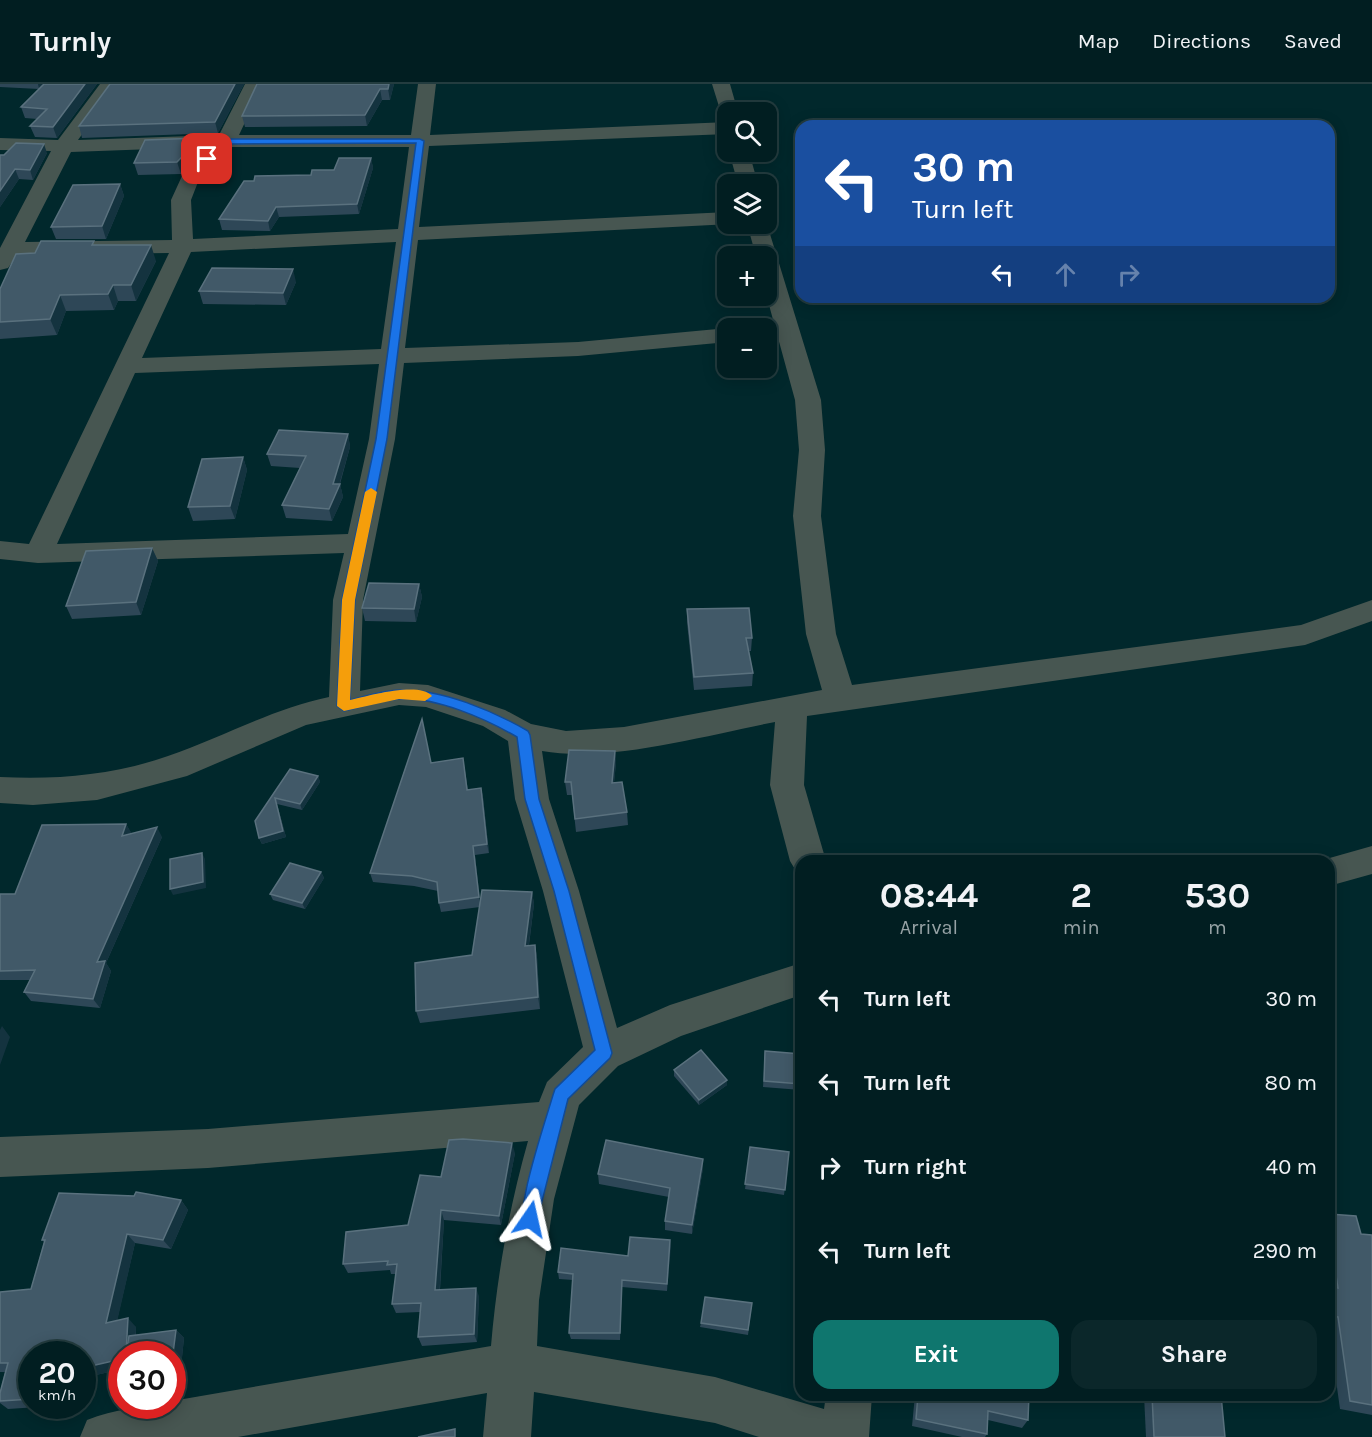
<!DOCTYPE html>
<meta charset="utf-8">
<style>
body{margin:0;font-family:Karla,sans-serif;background:#0b272a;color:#f1f3f6;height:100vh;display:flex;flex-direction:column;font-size:22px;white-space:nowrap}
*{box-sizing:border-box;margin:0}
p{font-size:20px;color:#96a2a5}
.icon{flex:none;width:33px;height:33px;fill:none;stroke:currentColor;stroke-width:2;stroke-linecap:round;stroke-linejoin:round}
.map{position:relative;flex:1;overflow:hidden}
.drawer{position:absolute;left:795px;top:771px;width:540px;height:546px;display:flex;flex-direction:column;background:#011e21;border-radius:18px;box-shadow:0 3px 15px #0003,0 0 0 2px #233c3f}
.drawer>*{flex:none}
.hud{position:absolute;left:795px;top:36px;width:540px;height:183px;border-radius:18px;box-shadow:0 3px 15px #0003,0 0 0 2px #233c3f;background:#1a4fa0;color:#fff;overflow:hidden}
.buttons{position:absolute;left:717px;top:18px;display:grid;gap:12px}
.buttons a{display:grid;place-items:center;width:60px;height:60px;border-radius:12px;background:#011e21;box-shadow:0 3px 15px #0003,0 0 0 2px #233c3f;font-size:30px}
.speed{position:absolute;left:18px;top:1257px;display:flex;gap:12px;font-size:30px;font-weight:700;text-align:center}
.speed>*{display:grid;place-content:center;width:78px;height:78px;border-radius:50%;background:#011e21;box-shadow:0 3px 15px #0003,0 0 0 2px #233c3f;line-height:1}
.speed small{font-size:15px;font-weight:400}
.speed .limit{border:9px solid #d22;background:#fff;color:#111}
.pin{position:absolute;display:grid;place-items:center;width:51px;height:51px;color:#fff;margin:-26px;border-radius:12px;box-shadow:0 3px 9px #0006}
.me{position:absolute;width:66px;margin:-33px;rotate:11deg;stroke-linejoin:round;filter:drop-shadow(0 0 4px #0008)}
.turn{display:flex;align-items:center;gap:21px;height:126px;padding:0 18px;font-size:27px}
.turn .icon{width:78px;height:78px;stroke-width:2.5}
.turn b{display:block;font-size:42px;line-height:51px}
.lanes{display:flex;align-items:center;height:57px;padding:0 18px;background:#0003;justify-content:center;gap:30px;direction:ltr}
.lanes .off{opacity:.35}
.eta{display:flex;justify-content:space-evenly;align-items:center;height:102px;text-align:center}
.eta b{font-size:36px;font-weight:700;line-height:42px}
.action{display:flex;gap:12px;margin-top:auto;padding:12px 18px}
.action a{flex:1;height:69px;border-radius:18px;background:#0f766e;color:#fff;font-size:24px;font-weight:700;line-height:69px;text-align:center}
.action a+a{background:#0b272a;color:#f1f3f6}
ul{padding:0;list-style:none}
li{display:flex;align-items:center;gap:18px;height:84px;padding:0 18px}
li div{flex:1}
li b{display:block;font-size:22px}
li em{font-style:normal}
header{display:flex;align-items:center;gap:36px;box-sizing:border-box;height:84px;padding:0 30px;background:#011e21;border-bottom:2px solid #233c3f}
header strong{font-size:28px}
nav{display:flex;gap:33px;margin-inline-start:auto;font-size:21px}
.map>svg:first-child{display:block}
</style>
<header>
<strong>Turnly</strong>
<nav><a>Map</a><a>Directions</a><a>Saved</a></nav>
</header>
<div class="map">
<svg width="1372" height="1353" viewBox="0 0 1372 1353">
<rect width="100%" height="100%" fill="#01282c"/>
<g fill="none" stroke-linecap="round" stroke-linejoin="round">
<!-- minor -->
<g fill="#475651" fill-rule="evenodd">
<path d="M100,0H118L78,56L219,51L245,0H263L239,51H411L418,0H436L430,51L728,38V50L429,62L419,143L728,128V140H731L418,156L405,264L578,258L728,244H730H728V258L578,272L404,279L395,355L363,516L360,607L399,599L428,601L505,626L531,640L566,647L624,643L822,606L806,550L793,432L799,366L795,316L766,210V172H756L747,140H766V137L821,316L825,366L821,432L836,550L852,601L1301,541L1372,516V537L1305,561L807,632L804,701L826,777H801V789L796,787L790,777L770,701L775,638C706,651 610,679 542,667L549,715L579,807L617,944L670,921L801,879V911L681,952L618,982L579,1021L554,1115L539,1216L537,1262L715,1293L824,1325L826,1311H872L869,1353H759L715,1339L534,1308L531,1353H483L487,1309L238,1353H80L87,1336C114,1325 143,1322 172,1322V1317L491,1262C497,1192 509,1124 528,1057L208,1084L0,1093V1053L208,1045L539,1018L547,998L583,963L543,807L515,715L508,657L483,642L426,623L399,621L306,641L187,692L97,716L33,721L0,719V693C57,696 114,691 168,672C223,653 272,625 329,613L333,516L344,469L38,479L0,475V457L29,460L169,169L17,171L8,184L0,186V164L51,67L0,66V54L58,56ZM209,63L182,92L171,116L172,156L25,158L71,68ZM231,63H409L398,145L193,155L191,116L198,98ZM396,158L381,265L142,274L191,168ZM379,280L369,355L348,450L57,460L135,289Z"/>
<polygon points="712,0 730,0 738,28 728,28 728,33 722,32"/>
<polygon points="729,68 749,68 758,100 738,100"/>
<polygon points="1372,762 1372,790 1329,802 1329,777 1319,777"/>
</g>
</g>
<!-- wall -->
<g fill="#2e4757">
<polygon points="0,0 44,0 39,5 0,3"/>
<polygon points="44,0 97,0 57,54 35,53 30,42 37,35 25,34 21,23"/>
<polygon points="244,0 218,49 82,54 79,42"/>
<polygon points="394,0 390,16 382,16 367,42 245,43 242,32"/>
<polygon points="200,54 204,65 181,90 138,91 134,79"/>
<polygon points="47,69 33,96 19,95 0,123 0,71"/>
<polygon points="371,74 373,84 359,130 279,133 270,147 222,146 219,135 254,97 311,91 334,86"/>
<polygon points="120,100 124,112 106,155 56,155 51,143"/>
<polygon points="95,161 156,177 136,217 118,217 114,226 66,227 57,251 0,255 0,205 35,169"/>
<polygon points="296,198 286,221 203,220 199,207"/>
<polygon points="348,350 350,363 340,400 343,413 332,437 286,434 282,421 300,384 271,382 267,370"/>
<polygon points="243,373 247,386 235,435 193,437 188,423"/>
<polygon points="152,464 158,477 141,531 72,535 66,522"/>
<polygon points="419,500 422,513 416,538 365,537 362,524"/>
<polygon points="687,525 752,554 751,567 749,567 753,589 752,602 694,606 687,538"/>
<polygon points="615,667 616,679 614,698 627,728 628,741 576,748 572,711 567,711 565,698"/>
<polygon points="463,674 468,706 481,704 483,713 489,769 475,771 480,819 532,808 534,820 529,861 535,861 537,873 540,925 420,939 416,927 472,871 480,823 441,828 439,819 438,807 414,802 373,798 370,789 431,679"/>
<polygon points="290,685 318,692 320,698 302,726 277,720 286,753 262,760 259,754 255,737"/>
<polygon points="126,740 131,749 162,753 106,879 111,887 100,924 31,917 24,908 30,896 0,896 0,810 15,810"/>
<polygon points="321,788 324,794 305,825 273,816 270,810"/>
<polygon points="765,967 801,970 801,1006 763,1003"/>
<polygon points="674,986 727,1001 699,1021 674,992"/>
<polygon points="750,1063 789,1068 784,1111 745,1105"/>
<polygon points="515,1069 501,1141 444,1136 440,1206 479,1212 477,1258 422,1262 418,1253 420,1228 396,1229 392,1220 396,1190 391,1190 390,1186 348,1189 343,1180 408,1141 441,1093"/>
<polygon points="703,1075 703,1084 692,1150 665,1146 665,1137 669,1113 599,1100 598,1090"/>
<polygon points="181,1116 188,1126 171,1165 135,1159 117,1236 136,1243 136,1251 176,1246 184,1254 178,1312 172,1313 172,1270 122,1270 122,1285 83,1294 82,1297 82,1270 32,1270 32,1322 53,1322 8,1325 0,1319 0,1309 5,1288 0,1288 0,1208 31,1205 44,1158 42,1156"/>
<polygon points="1329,1130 1361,1150 1372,1151 1372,1331 1340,1325 1329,1246"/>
<polygon points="670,1156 667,1207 622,1203 620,1256 571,1255 569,1249 573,1196 559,1195 558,1188 628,1172"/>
<polygon points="752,1219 748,1251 700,1243 701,1239"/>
<polygon points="915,1311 1029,1311 1028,1336 1022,1344 988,1336 987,1350 985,1353 962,1353 912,1342"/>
<polygon points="1144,1311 1221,1311 1225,1353 1146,1353"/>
</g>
<!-- shaded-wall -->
<g fill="#14333f">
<polygon points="38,0 44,0 39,5"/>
<polygon points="85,0 97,0 57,54 53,43"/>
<polygon points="235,0 244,0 218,49 215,38"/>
<polygon points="389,0 394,0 390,16 388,5"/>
<polygon points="380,5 382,16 367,42 365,31"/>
<polygon points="200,54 204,65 181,90 177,78"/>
<polygon points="44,60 47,69 33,96 30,86"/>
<polygon points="371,74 373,84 359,130 357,120"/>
<polygon points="15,85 19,95 0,123 0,107"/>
<polygon points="120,100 124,112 106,155 102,142"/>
<polygon points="276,123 279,133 270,147 268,137"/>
<polygon points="151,161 156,177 136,217 131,201"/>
<polygon points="293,185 296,198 286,221 283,209"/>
<polygon points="113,201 118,217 114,226 108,210"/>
<polygon points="60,211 66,227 57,251 50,235"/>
<polygon points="348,350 350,363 338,405 340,400 343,413 332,437 329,425 333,400"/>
<polygon points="243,373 247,386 235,435 230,422"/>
<polygon points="152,464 158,477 141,531 136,518"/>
<polygon points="419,500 422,513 416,538 414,525"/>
<polygon points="615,667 616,679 613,711 612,699"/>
<polygon points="318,692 320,698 302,726 300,720"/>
<polygon points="481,704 483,713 489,769 487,760"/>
<polygon points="275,714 286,753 262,760 259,754"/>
<polygon points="126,740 132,750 122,752"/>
<polygon points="157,743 162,753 106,879 111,887 100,924 93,915 97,878"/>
<polygon points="473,762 475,771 481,823 479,813"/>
<polygon points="202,769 205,775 206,804 173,811 170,805"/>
<polygon points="321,788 324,794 305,825 302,819"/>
<polygon points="532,808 534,820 527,874 525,862"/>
<polygon points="535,861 537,873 540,925 538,913"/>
<polygon points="2,942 10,953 0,981 0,946"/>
<polygon points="727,996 727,1001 699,1021 699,1016"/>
<polygon points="512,1059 515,1069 501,1141 499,1132"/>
<polygon points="703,1075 703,1084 692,1150 692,1141"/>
<polygon points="181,1116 188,1126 171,1165 163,1156"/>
<polygon points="441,1126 444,1136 439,1215 435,1206"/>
<polygon points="127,1150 135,1159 115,1247 106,1239"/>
<polygon points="670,1156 671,1163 667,1207 667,1200"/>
<polygon points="476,1204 479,1212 477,1258 474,1250"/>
<polygon points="128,1234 136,1243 135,1270 126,1270"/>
<polygon points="176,1246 184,1254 178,1312 172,1307 172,1277"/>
<polygon points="122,1275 122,1285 83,1294 82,1297 82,1284"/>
</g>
<!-- building -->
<g fill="#415968" stroke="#5a717e" stroke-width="1.5">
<polygon points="44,0 85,0 53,43 30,42 47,25 21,23"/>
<polygon points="110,0 235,0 215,38 79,42"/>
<polygon points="257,0 389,0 388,5 380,5 365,31 242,32"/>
<polygon points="200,54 177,78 134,79 145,56"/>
<polygon points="16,59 44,60 30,86 15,85 0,107 0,71 4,71"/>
<polygon points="339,74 371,74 357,120 276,123 268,137 219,135 244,97 254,97 255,92 311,91 312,86 334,86"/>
<polygon points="120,100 102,142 51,143 73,101"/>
<polygon points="41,157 94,157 92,161 151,161 131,201 113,201 108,210 60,211 50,235 0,238 0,205 16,170 35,169"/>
<polygon points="212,184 293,185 283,209 199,207"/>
<polygon points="279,346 348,350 333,400 340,400 329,425 282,421 306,372 267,370"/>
<polygon points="243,373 230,422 188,423 202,375"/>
<polygon points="152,464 136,518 66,522 86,467"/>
<polygon points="369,499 419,500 414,525 362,524"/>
<polygon points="749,524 752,554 746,554 753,589 694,593 687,525"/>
<polygon points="422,635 431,679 463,674 467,706 481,704 487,760 473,762 479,813 439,819 437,798 412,792 370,789"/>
<polygon points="569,666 615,667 612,699 622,698 627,728 575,735 571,698 565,698"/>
<polygon points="290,685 318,692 300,720 275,714 283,747 259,754 255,737"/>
<polygon points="126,740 122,752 157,743 97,878 105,877 93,915 24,908 35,886 0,887 0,810 15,810 42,741"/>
<polygon points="202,769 203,798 170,805 170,775"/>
<polygon points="290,779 321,788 302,819 270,810"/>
<polygon points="482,806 532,808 525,862 535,861 538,913 416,927 415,879 472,871"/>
<polygon points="701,966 727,996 699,1016 674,986"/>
<polygon points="765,967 801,970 801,1000 764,997"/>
<polygon points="463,1055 512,1059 499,1132 441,1126 435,1206 476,1204 474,1250 418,1253 421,1219 392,1220 397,1180 387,1181 388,1177 343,1180 346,1148 408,1141 420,1091 441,1093 449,1056"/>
<polygon points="606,1056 703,1075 692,1141 665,1137 670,1104 598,1090"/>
<polygon points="750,1063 789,1068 785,1106 745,1100"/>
<polygon points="136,1108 181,1116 163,1156 127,1150 106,1239 128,1234 126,1270 122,1270 122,1275 82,1284 82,1270 32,1270 32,1315 0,1317 0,1309 8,1279 0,1279 0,1208 31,1205 45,1156 42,1156 59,1109 134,1112"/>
<polygon points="1329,1130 1356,1132 1361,1150 1372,1151 1372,1321 1350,1317 1338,1233 1329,1232 1329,1202 1338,1204 1329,1147"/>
<polygon points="630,1153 670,1156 667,1200 622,1196 620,1249 569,1249 573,1190 558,1188 561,1164 628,1172"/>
<polygon points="705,1213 752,1219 748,1246 701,1239"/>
<polygon points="176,1246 172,1277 172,1270 126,1270 129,1252"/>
<polygon points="918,1311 1029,1311 1028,1336 988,1327 987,1350 916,1335"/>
<polygon points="1152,1311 1221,1311 1225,1353 1154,1353"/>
<polygon points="455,1345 455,1353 418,1353"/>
</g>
<!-- route -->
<path fill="#1a73e8" stroke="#114b97" stroke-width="1.5" d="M223,55H420L424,57L387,355L355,516L350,616C366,612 384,606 401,606C442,605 493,627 528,647L530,651L539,715L569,807L612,969L610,974L568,1015L536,1141L530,1144L524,1141C516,1123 546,1035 553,1011L555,1005L595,966L554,807L525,715L517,653C486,635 435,612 398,615C380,617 361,623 344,627L337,622L342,516L376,355L416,59L228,60L210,77H204V74Z"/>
<!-- slow -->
<path fill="#f59e0b" d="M371,404L377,408L355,516L350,616C368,612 419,597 432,612L425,617L399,615L344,627L337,622L342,516L365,408Z"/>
</svg>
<div class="buttons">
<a><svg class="icon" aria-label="search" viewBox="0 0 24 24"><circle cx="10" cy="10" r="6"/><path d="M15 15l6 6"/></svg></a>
<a><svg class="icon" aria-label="layers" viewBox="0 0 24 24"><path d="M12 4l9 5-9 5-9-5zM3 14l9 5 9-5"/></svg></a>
<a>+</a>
<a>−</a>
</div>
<div class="speed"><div>20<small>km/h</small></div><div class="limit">30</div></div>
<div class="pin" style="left:207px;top:75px;background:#d93025"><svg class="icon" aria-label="arrive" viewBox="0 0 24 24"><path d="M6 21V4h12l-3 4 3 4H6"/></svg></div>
<svg class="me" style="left:530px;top:1135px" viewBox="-20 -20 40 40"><path d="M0-17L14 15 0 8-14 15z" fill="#1a73e8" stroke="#fff" stroke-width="4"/></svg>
<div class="hud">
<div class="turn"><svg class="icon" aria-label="left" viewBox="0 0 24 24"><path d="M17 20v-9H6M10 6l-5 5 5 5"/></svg><div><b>30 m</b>Turn left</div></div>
<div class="lanes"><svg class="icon" aria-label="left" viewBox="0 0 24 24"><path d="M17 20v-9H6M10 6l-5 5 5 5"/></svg><svg class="icon off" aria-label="ahead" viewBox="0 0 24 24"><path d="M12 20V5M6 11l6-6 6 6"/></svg><svg class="icon off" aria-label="right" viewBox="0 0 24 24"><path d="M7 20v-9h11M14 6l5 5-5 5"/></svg></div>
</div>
<section class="drawer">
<div class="eta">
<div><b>08:44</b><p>Arrival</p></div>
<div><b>2</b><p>min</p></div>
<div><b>530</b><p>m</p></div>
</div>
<ul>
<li><svg class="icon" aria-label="left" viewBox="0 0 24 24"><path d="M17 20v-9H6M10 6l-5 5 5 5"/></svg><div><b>Turn left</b></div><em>30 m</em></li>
<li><svg class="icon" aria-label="left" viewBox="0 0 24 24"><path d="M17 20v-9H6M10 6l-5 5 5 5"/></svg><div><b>Turn left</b></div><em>80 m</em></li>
<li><svg class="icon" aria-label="right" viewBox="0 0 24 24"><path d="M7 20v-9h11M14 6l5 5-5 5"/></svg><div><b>Turn right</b></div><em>40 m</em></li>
<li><svg class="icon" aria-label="left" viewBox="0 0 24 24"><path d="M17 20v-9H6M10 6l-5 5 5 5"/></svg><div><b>Turn left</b></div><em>290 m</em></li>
</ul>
<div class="action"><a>Exit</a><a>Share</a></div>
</section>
</div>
